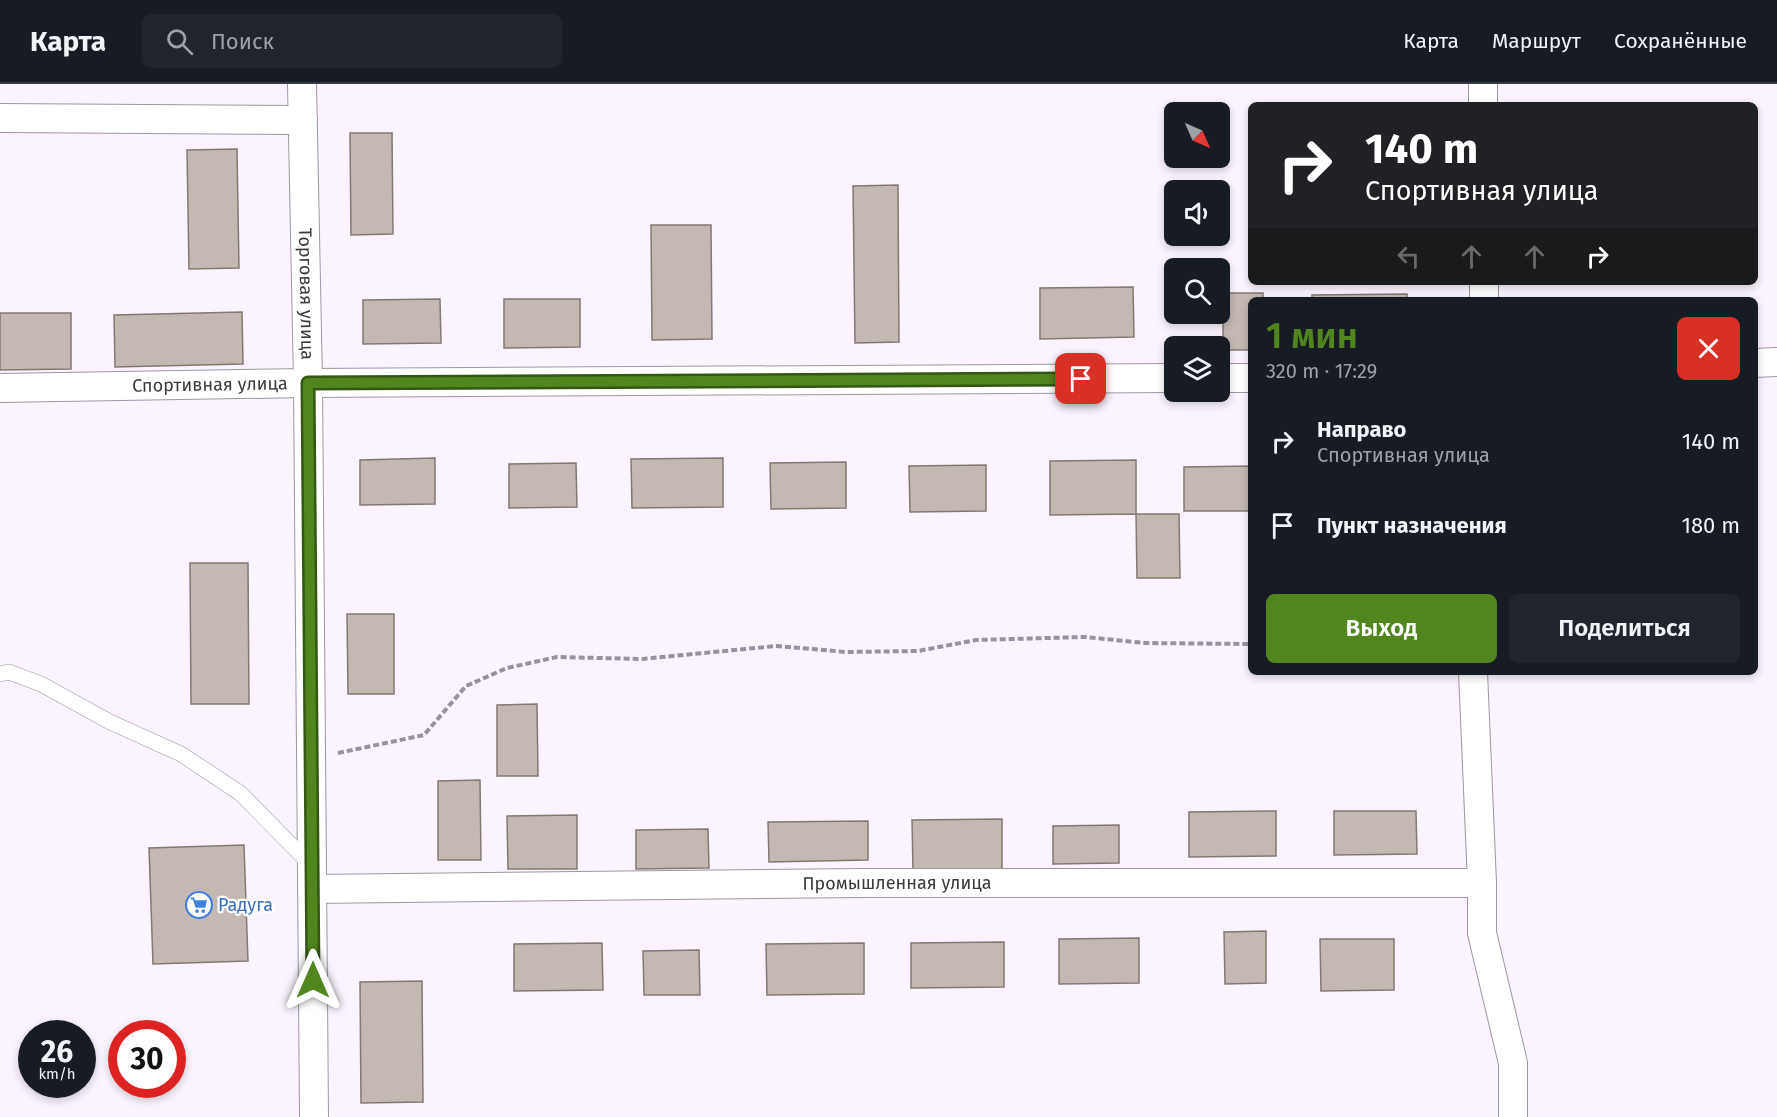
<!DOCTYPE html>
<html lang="ru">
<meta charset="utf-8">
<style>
:root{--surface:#171b24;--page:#20242c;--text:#f1f3f6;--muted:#9ea1a6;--line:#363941;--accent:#51861e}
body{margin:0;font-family:"Fira Sans",sans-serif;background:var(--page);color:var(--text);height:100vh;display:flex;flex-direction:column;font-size:22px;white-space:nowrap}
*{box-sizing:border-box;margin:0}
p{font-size:20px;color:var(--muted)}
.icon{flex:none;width:33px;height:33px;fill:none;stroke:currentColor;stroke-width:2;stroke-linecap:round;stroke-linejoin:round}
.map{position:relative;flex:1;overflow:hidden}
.sheet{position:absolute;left:1248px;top:213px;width:510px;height:378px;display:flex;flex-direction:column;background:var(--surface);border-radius:9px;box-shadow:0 3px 9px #0003}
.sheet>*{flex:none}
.banner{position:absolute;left:1248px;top:18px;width:510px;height:183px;border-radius:9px;box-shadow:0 3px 9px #0003;background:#202124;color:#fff;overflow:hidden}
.needle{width:39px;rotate:135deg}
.buttons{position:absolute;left:1164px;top:18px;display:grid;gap:12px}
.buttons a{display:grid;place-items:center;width:66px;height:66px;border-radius:9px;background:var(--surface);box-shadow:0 3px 9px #0003;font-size:30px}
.speed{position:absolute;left:18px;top:936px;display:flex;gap:12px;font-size:30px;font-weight:700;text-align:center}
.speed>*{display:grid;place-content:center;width:78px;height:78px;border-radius:50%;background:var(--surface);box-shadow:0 3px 9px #0003;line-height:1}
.speed small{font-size:15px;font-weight:400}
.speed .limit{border:9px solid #d22;background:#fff;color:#111}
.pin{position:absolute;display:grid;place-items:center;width:51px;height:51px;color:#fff;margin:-26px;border-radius:12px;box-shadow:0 3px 9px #0006}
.me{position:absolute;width:66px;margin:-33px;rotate:0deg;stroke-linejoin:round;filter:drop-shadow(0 0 4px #0008)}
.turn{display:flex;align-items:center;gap:21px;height:126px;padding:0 18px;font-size:27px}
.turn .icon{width:78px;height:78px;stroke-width:2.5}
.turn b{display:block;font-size:42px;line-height:51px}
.lanes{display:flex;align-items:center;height:57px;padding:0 18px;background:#0003;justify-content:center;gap:30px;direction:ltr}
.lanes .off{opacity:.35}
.round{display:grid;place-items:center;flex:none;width:63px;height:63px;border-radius:9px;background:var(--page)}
.overview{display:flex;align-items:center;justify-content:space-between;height:102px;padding:0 18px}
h1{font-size:36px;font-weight:600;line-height:45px;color:var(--accent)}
.button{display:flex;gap:12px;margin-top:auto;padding:12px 18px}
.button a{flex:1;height:69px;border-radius:9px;background:var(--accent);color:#fff;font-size:24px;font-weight:600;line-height:69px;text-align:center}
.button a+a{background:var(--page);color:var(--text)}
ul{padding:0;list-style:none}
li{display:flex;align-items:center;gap:18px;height:84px;padding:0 18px}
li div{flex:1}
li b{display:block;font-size:22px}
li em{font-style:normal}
header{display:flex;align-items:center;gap:36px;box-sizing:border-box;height:84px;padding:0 30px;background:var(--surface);border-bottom:2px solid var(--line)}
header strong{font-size:28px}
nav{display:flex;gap:33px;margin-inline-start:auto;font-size:21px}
.search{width:420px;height:54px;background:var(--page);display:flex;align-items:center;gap:15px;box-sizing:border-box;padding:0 21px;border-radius:9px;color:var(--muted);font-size:22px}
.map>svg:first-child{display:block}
</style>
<header>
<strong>Карта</strong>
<div class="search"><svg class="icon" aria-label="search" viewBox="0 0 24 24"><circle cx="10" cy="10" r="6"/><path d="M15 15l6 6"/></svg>Поиск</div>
<nav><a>Карта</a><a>Маршрут</a><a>Сохранённые</a></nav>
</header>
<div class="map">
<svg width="1777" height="1033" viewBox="0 0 1777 1033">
<rect width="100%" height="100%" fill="#fbf4fe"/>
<path fill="#c3b8b2" stroke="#827872" stroke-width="1.5" d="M 350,49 L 392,49 L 393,150 L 351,151 Z
M 237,65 L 239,184 L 189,185 L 187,66 Z
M 898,101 L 899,258 L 855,259 L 853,102 Z
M 651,141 L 711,141 L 712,255 L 652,256 Z
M 1133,203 L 1134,253 L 1040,255 L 1040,204 Z
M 1223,209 L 1263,209 L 1263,216 L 1251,216 L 1251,266 L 1223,266 Z
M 1407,210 L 1407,216 L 1312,216 L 1312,211 Z
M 440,215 L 441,259 L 363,260 L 363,216 Z
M 504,215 L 580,215 L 580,263 L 504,264 Z
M 242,228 L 243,280 L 115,283 L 114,231 Z
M 0,229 L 71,229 L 71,285 L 0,286 Z
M 435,374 L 435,420 L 360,421 L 360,376 Z
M 723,374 L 723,423 L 632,424 L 631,375 Z
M 1136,376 L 1136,430 L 1050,431 L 1050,377 Z
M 846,378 L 846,424 L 771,425 L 770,379 Z
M 576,379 L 577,423 L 509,424 L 509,380 Z
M 986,381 L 986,427 L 910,428 L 909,382 Z
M 1251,382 L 1251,427 L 1184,427 L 1184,383 Z
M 1136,430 L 1179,430 L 1180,494 L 1137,494 Z
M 190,479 L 248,479 L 249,620 L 191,620 Z
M 347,530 L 394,530 L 394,610 L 348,610 Z
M 537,620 L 538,692 L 497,692 L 497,621 Z
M 480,696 L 481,776 L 438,776 L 438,697 Z
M 1276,727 L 1276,772 L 1189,773 L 1189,728 Z
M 1334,727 L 1416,727 L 1417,770 L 1334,771 Z
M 577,731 L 577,785 L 508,785 L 507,732 Z
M 1002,735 L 1002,785 L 913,786 L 912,736 Z
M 868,737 L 868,776 L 769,778 L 768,738 Z
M 1119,741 L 1119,779 L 1053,780 L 1053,742 Z
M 708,745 L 709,784 L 636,785 L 636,746 Z
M 244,761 L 248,877 L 153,880 L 149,764 Z
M 1266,847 L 1266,899 L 1225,900 L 1224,848 Z
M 1139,854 L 1139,899 L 1059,900 L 1059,855 Z
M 1320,855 L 1394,855 L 1394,906 L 1321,907 Z
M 1004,858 L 1004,903 L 911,904 L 911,859 Z
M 602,859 L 603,906 L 514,907 L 514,860 Z
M 864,859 L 864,910 L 767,911 L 766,860 Z
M 699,866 L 700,911 L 644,911 L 643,867 Z
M 422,897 L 423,1018 L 361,1019 L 360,898 Z"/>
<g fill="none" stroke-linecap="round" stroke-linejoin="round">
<defs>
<path id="service" d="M 0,590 L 9,588 L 41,600 L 110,638 L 181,670 L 240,709 L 311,781"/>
<g id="minor">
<path id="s1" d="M 302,0 L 308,299 L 314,1033"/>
<path d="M 1483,0 L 1483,21"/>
<path d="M 0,34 L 303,36"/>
<path d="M 1484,198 L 1484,216"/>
<path d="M 1755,279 L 1777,278"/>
<path d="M 1220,294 L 1251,294"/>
<path id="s2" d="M 0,304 L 308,299 L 1174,294"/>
<path d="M 1473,588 L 1482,799 L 1482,849 L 1513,979 L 1513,1033"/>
<path id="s3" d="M 312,805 L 863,799 L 1482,799"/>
</g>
</defs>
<use href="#service" stroke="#9d97a0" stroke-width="16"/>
<use href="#minor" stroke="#9d97a0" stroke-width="30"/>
<path stroke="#979299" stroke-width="4" stroke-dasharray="6 3" stroke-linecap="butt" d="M 338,669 L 424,651 L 466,602 L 507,584 L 557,573 L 642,575 L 776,562 L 846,568 L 918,567 L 976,556 L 1085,553 L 1145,559 L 1251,560"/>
<use href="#service" stroke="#fff" stroke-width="15"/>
<use href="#minor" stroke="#fff" stroke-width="28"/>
</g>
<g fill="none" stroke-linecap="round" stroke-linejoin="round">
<defs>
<path id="route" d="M 313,896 L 308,299 L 1081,295"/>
</defs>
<use href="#route" stroke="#355714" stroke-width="15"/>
<use href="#route" stroke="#51861e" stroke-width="10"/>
</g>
<defs>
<symbol id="supermarket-ring" viewBox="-11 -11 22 22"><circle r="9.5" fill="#fff" stroke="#3f7fe0" stroke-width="1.5"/><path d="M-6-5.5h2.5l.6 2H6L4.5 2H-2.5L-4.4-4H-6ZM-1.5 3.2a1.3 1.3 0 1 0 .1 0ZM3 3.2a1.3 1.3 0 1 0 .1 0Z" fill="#3f7fe0"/></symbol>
</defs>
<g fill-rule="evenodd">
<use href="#supermarket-ring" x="184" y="806" width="30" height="30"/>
</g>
<g text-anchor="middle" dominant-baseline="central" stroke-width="4.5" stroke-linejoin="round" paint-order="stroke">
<g font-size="18" fill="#3b393d" stroke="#fff">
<text stroke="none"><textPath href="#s1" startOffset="210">Торговая улица</textPath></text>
<text stroke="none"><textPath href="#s2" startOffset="210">Спортивная улица</textPath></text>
<text stroke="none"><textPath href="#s3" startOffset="585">Промышленная улица</textPath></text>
</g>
<g font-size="18" fill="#366cbe" stroke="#fff" text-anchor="start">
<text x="218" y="821">Радуга</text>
</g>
</g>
</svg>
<div class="buttons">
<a><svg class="needle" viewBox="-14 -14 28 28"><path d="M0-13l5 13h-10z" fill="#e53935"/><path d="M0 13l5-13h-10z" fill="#9ea1a6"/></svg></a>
<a><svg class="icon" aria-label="sound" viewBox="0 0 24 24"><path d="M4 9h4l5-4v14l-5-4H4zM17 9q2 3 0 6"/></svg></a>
<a><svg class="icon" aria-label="search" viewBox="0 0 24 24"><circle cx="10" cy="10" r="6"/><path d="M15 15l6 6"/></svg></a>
<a><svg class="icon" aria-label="layers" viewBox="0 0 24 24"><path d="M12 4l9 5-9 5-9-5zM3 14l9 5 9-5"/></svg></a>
</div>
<div class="speed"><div>26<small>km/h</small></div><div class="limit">30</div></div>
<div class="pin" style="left:1081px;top:295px;background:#d93025"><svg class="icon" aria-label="arrive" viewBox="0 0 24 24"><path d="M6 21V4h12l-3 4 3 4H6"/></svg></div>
<svg class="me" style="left:313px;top:896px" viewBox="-20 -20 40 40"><path d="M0-17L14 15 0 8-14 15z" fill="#51861e" stroke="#fff" stroke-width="4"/></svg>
<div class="banner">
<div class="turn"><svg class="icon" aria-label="right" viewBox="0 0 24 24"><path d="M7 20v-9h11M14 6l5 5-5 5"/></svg><div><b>140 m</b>Спортивная улица</div></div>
<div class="lanes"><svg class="icon off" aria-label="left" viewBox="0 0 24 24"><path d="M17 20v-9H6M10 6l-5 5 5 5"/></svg><svg class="icon off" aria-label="ahead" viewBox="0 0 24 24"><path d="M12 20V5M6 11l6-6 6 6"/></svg><svg class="icon off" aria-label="ahead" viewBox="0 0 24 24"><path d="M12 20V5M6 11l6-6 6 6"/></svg><svg class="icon" aria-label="right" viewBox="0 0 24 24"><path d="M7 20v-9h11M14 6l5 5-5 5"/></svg></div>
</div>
<section class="sheet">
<div class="overview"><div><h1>1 мин</h1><p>320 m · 17:29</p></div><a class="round" style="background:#d93025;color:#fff"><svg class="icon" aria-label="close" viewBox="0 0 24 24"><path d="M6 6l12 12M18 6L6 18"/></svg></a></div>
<ul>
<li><svg class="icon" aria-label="right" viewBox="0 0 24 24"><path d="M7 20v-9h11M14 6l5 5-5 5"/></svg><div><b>Направо</b><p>Спортивная улица</p></div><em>140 m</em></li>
<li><svg class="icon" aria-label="arrive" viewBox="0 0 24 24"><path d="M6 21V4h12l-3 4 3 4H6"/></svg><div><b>Пункт назначения</b></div><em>180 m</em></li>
</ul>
<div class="button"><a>Выход</a><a>Поделиться</a></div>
</section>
</div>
